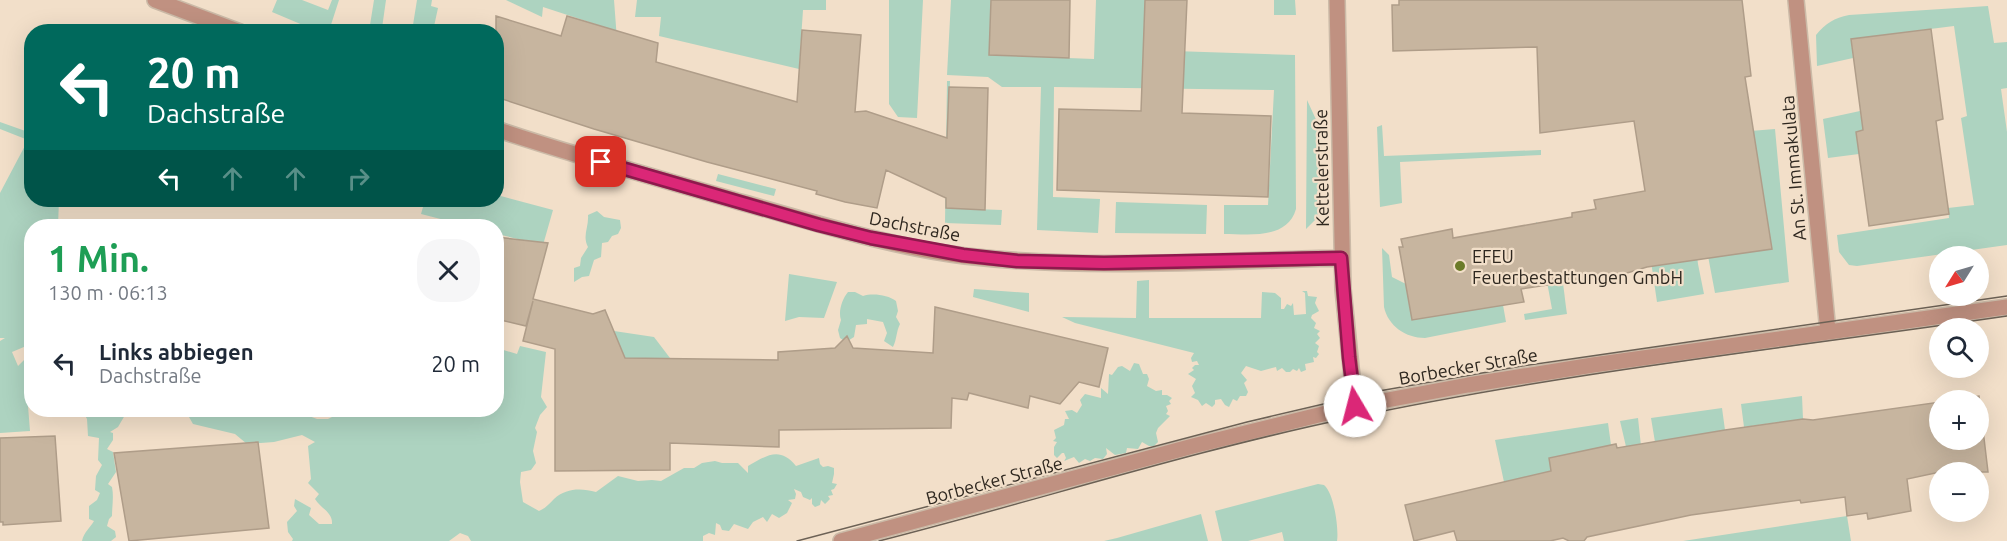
<!DOCTYPE html>
<html lang="de">
<meta charset="utf-8">
<style>
:root{--surface:#fff;--page:#f6f6f7;--text:#1f2937;--muted:#747a83}
body{margin:0;font-family:Ubuntu,sans-serif;background:var(--page);color:var(--text);height:100vh;display:flex;flex-direction:column;font-size:22px;white-space:nowrap}
*{box-sizing:border-box;margin:0}
p{font-size:20px;color:var(--muted)}
.icon{flex:none;width:33px;height:33px;fill:none;stroke:currentColor;stroke-width:2;stroke-linecap:round;stroke-linejoin:round}
.map{position:relative;flex:1;overflow:hidden}
.side{position:absolute;left:24px;top:219px;width:480px;height:198px;display:flex;flex-direction:column;background:var(--surface);border-radius:24px;box-shadow:0 6px 24px #0002}
.side>*{flex:none}
.banner{position:absolute;left:24px;top:24px;width:480px;height:183px;border-radius:24px;box-shadow:0 6px 24px #0002;background:#00695c;color:#fff;overflow:hidden}
.needle{width:39px;rotate:233deg}
.fabs{position:absolute;left:1929px;top:246px;display:grid;gap:12px}
.fabs a{display:grid;place-items:center;width:60px;height:60px;border-radius:50%;background:var(--surface);box-shadow:0 6px 24px #0002;font-size:30px}
.pin{position:absolute;display:grid;place-items:center;width:51px;height:51px;color:#fff;margin:-26px;border-radius:12px;box-shadow:0 3px 9px #0006}
.me{position:absolute;width:66px;margin:-33px;rotate:352deg;stroke-linejoin:round;filter:drop-shadow(0 0 4px #0008)}
.turn{display:flex;align-items:center;gap:21px;height:126px;padding:0 24px;font-size:27px}
.turn .icon{width:78px;height:78px;stroke-width:2.5}
.turn b{display:block;font-size:42px;line-height:51px}
.lanes{display:flex;align-items:center;height:57px;padding:0 24px;background:#0003;justify-content:center;gap:30px;direction:ltr}
.lanes .off{opacity:.35}
.round{display:grid;place-items:center;flex:none;width:63px;height:63px;border-radius:24px;background:var(--page)}
.summary{display:flex;align-items:center;justify-content:space-between;height:102px;padding:0 24px}
h1{font-size:36px;font-weight:600;line-height:45px;color:#1e9e55}
ul{padding:0;list-style:none}
li{display:flex;align-items:center;gap:18px;height:84px;padding:0 24px}
li div{flex:1}
li b{display:block;font-size:22px}
li em{font-style:normal}
.map>svg:first-child{display:block}
</style>
<div class="map">
<svg width="2007" height="541" viewBox="0 0 2007 541">
<rect width="100%" height="100%" fill="#f2dfc9"/>
<path fill="#add3c0" d="M 277,0 L 302,0 L 328,10 L 332,0 L 339,0 L 329,31 L 317,31 L 272,12 Z
M 374,0 L 386,0 L 382,28 L 370,25 Z
M 417,0 L 432,0 L 431,6 L 438,8 L 433,31 L 412,31 Z
M 506,0 L 614,0 L 618,53 L 589,44 L 595,24 L 543,7 L 542,17 Z
M 637,0 L 826,0 L 826,10 L 803,10 L 799,69 L 659,36 L 661,17 L 635,17 Z
M 889,0 L 923,0 L 917,118 L 898,117 L 889,104 Z
M 951,0 L 991,0 L 989,55 L 1094,59 L 1096,0 L 1145,0 L 1144,50 L 1295,55 L 1296,209 C 1287,240 1249,234 1224,234 L 1224,205 L 1268,205 L 1274,90 L 1054,87 L 1053,197 L 1100,199 L 1098,233 L 1037,230 L 1041,87 L 1002,87 L 988,77 L 947,75 Z
M 1274,0 L 1295,0 L 1296,15 L 1274,15 Z
M 1988,6 L 1994,43 L 2007,42 L 2007,88 L 2001,89 L 2007,132 L 2007,245 L 1857,266 L 1849,265 L 1839,252 L 1837,235 L 1949,218 L 1948,208 L 1974,205 L 1961,118 L 1967,116 L 1954,26 L 1851,39 L 1853,58 L 1817,66 L 1816,35 C 1826,23 1834,18 1849,15 Z
M 947,81 L 950,81 L 946,208 L 1002,210 L 1001,225 L 945,223 Z
M 1307,100 L 1319,126 L 1322,146 L 1320,208 L 1316,219 L 1306,229 Z
M 1860,111 L 1863,130 L 1856,132 L 1859,154 L 1828,158 L 1823,119 Z
M 0,122 L 31,133 L 32,200 L 59,200 L 58,226 L 32,226 L 31,344 L 12,352 L 18,366 L 31,353 L 31,405 L 28,406 L 30,431 L 0,433 L 0,341 L 5,338 L 0,338 L 0,193 L 28,140 L 0,129 Z
M 1382,125 L 1384,156 L 1541,150 L 1541,155 L 1400,162 L 1402,203 L 1380,207 L 1377,127 Z
M 1775,129 L 1789,282 L 1715,293 L 1708,256 L 1738,132 Z
M 718,174 L 776,189 L 774,196 L 716,181 Z
M 1688,184 L 1698,264 L 1704,294 L 1657,302 L 1643,207 Z
M 497,195 L 553,210 L 543,245 L 497,234 L 496,226 L 468,226 L 421,214 L 425,200 L 496,200 Z
M 1116,202 L 1207,205 L 1206,234 L 1115,233 Z
M 597,211 L 604,217 L 620,220 L 621,228 L 618,234 L 612,236 L 608,242 L 602,243 L 601,257 L 594,260 L 589,276 L 582,277 L 574,282 L 574,268 L 580,266 L 581,258 L 588,247 C 582,236 589,227 588,215 Z
M 1536,222 C 1561,233 1563,289 1567,314 L 1525,320 L 1524,314 L 1552,309 Z
M 1382,248 L 1389,255 L 1392,277 L 1406,284 L 1503,305 L 1506,322 L 1425,338 C 1406,338 1388,326 1384,307 Z
M 789,274 L 837,282 L 824,318 L 799,317 L 785,321 Z
M 1149,280 L 1149,318 L 1261,318 L 1262,292 L 1275,293 L 1281,298 L 1281,309 L 1284,309 L 1287,304 L 1291,306 L 1293,303 L 1294,315 L 1306,314 L 1305,293 L 1302,291 L 1307,291 L 1308,296 L 1317,297 L 1315,303 L 1319,311 L 1312,315 L 1311,318 L 1316,323 L 1314,328 L 1320,331 L 1317,334 L 1320,338 L 1315,343 L 1319,346 L 1317,352 L 1319,354 L 1316,358 L 1313,357 L 1314,362 L 1305,364 L 1306,370 L 1301,372 L 1299,368 L 1297,371 L 1293,369 L 1290,372 L 1286,372 L 1282,368 L 1277,371 L 1276,367 L 1261,371 L 1246,366 L 1241,373 L 1247,380 L 1244,383 L 1248,392 L 1246,396 L 1240,396 L 1237,401 L 1233,399 L 1229,407 L 1225,405 L 1221,399 L 1215,400 L 1215,404 L 1212,407 L 1206,403 L 1202,406 L 1198,400 L 1191,397 L 1195,393 L 1192,386 L 1196,379 L 1188,374 L 1194,370 L 1192,368 L 1195,365 L 1199,365 L 1197,361 L 1192,362 L 1191,358 L 1194,353 L 1075,323 L 1062,317 L 1136,318 L 1137,281 Z
M 974,289 L 1029,293 L 1029,312 L 973,297 Z
M 848,292 L 855,292 L 863,296 C 873,293 888,295 896,301 L 898,311 L 896,317 L 900,324 C 896,332 897,339 893,347 L 884,341 L 887,333 L 883,322 L 867,319 L 867,324 L 856,325 L 854,337 L 846,342 L 840,338 L 838,330 L 841,320 C 838,312 842,299 848,292 Z
M 614,331 L 654,337 L 670,358 L 670,380 L 586,341 Z
M 520,346 L 546,352 L 541,397 L 547,407 L 540,415 L 535,428 L 537,432 L 533,451 L 536,463 L 531,470 L 521,472 L 520,482 L 523,502 L 539,511 C 546,508 549,504 554,499 C 566,488 581,488 596,492 L 618,476 L 638,481 L 652,480 L 661,481 L 684,468 L 694,468 L 702,463 L 715,461 L 722,463 L 738,463 L 748,473 L 748,466 C 767,455 780,446 796,466 L 819,458 L 820,464 L 823,467 L 828,466 L 834,468 L 834,474 L 832,483 L 837,484 L 834,489 L 831,490 L 833,495 L 828,496 L 830,499 L 825,504 L 821,500 L 820,505 L 815,507 L 812,504 L 812,498 L 810,500 L 803,497 L 801,492 L 794,489 L 796,494 L 795,499 L 788,500 L 792,503 L 787,513 L 779,518 L 772,514 L 767,522 L 763,517 L 753,522 L 748,529 L 734,524 L 729,531 L 722,530 L 720,525 L 716,523 L 715,535 L 709,533 L 703,536 L 703,541 L 471,541 L 468,536 L 460,533 L 449,541 L 292,541 L 293,539 L 288,532 L 287,522 L 297,511 L 294,506 L 295,499 L 311,508 L 309,515 L 319,524 L 332,524 C 333,512 320,508 315,499 L 319,494 L 308,483 L 311,479 L 308,446 L 315,442 L 302,435 L 274,442 L 247,444 L 235,434 L 193,424 L 185,410 L 308,410 L 309,416 L 317,419 L 328,419 L 332,417 L 334,410 L 496,410 L 497,348 L 517,354 Z
M 1134,363 L 1139,364 L 1143,374 L 1147,374 L 1149,379 L 1147,386 L 1156,391 L 1162,390 L 1162,395 L 1167,395 L 1172,398 L 1169,401 L 1171,404 L 1166,406 L 1168,411 L 1166,414 L 1170,416 L 1158,428 L 1156,433 L 1158,442 L 1154,446 L 1149,446 L 1142,442 L 1138,449 L 1127,448 L 1126,453 L 1115,455 L 1106,448 L 1107,454 L 1103,459 L 1095,458 L 1090,461 L 1085,459 L 1079,463 L 1074,457 L 1064,461 L 1066,458 L 1064,453 L 1062,453 L 1057,458 L 1054,455 L 1054,447 L 1057,442 L 1053,441 L 1056,438 L 1054,430 L 1064,425 L 1065,419 L 1069,419 L 1065,411 L 1072,410 L 1077,413 L 1082,405 L 1080,400 L 1085,394 L 1101,398 L 1101,388 L 1108,394 L 1109,374 L 1112,375 L 1118,367 L 1122,366 L 1130,371 Z
M 1802,396 L 1803,419 L 1744,427 L 1741,404 Z
M 1722,408 L 1725,430 L 1655,442 L 1651,418 Z
M 82,410 L 128,410 L 118,427 L 110,432 L 113,433 L 113,440 L 107,449 L 113,452 L 116,472 L 108,484 L 112,487 C 114,497 112,506 112,516 L 109,519 L 107,526 L 115,531 L 116,537 L 111,541 L 82,541 C 84,532 90,528 94,521 L 89,519 L 89,506 L 97,500 L 100,493 L 95,490 L 96,476 L 102,465 L 98,460 L 99,438 L 88,436 L 87,419 Z
M 1638,418 L 1648,511 L 1631,468 L 1620,421 Z
M 1608,423 L 1611,445 L 1549,458 L 1551,471 L 1504,482 L 1495,440 Z
M 1318,484 L 1324,485 C 1334,493 1339,529 1337,541 L 1284,541 L 1282,532 L 1248,541 L 1222,541 L 1215,511 Z
M 1201,514 L 1208,541 L 1104,541 L 1117,538 Z
M 1847,516 L 1851,541 L 1683,541 Z"/>
<path fill="#c7b59f" stroke="#af9d89" stroke-width="1.5" d="M 991,0 L 1070,0 L 1069,58 L 989,55 Z
M 1145,0 L 1187,0 L 1182,113 L 1271,116 L 1268,197 L 1057,190 L 1059,109 L 1141,111 Z
M 1399,0 L 1742,0 L 1751,76 L 1745,77 L 1772,249 L 1647,267 L 1627,273 L 1521,289 L 1524,302 L 1412,320 L 1399,247 L 1403,247 L 1401,239 L 1452,229 L 1453,238 L 1572,217 L 1572,213 L 1596,209 L 1594,200 L 1645,191 L 1634,121 L 1540,133 L 1537,47 L 1393,51 L 1392,5 L 1399,5 Z
M 496,16 L 561,36 L 567,16 L 658,43 L 656,62 L 797,102 L 802,30 L 861,35 L 855,112 L 866,111 L 947,138 L 949,87 L 988,88 L 985,210 L 946,208 L 946,198 L 886,170 L 877,208 L 845,202 L 816,194 L 817,191 L 707,162 L 594,129 L 496,97 Z
M 1931,29 L 1943,119 L 1936,121 L 1949,214 L 1869,226 L 1856,132 L 1863,130 L 1851,39 Z
M 496,237 L 548,243 L 533,299 L 593,314 L 605,310 L 625,358 L 778,360 L 778,352 L 835,348 L 847,336 L 853,348 L 933,353 L 935,307 L 1108,348 L 1099,387 L 1079,382 L 1060,404 L 1030,396 L 1028,408 L 969,393 L 967,400 L 952,398 L 951,428 L 779,430 L 779,447 L 670,443 L 670,470 L 555,471 L 555,349 L 523,341 L 533,301 L 526,326 L 496,319 Z
M 1979,396 L 1988,472 L 1940,472 L 1907,479 L 1911,511 L 1868,519 L 1867,513 L 1847,516 L 1845,497 L 1801,503 L 1800,500 L 1691,515 L 1587,537 L 1584,541 L 1569,541 L 1563,538 L 1550,541 L 1457,541 L 1454,531 L 1414,541 L 1405,505 L 1551,471 L 1549,458 L 1616,444 L 1617,448 L 1725,430 L 1803,419 L 1813,420 L 1940,402 L 1940,440 L 1978,440 L 1978,400 L 1948,400 Z
M 55,436 L 61,521 L 3,525 L 3,522 L 0,522 L 0,438 Z
M 258,442 L 269,528 L 129,541 L 114,453 Z"/>
<g fill="none" stroke-linecap="round" stroke-linejoin="round">
<defs>
<path id="minor" d="M 155,0 L 240,32
M 1337,0 L 1343,289 L 1355,406
M 1796,0 L 1828,332
M 496,129 C 578,157 662,179 744,203 C 817,223 890,247 965,256 C 1089,270 1217,261 1341,258
M 841,541 L 1193,446 L 1355,406 L 1468,385 L 1593,365 L 2007,307"/>
</defs>
<use href="#minor" stroke="#cbbaa7" stroke-width="18"/>
<use href="#minor" stroke="#c09181" stroke-width="15"/>
<path stroke="#6c6155" stroke-width="1.5" d="M 797,541 L 1247,422 L 1379,391 L 1522,366 L 2007,296
M 879,541 C 1036,501 1191,451 1349,418 C 1566,372 1788,348 2007,316"/>
</g>
<g fill="none" stroke-linecap="round" stroke-linejoin="round">
<defs>
<path id="route" d="M 601,162 L 819,225 L 871,238 L 963,255 L 1017,261 L 1104,263 L 1341,258 L 1349,357 L 1355,406"/>
</defs>
<use href="#route" stroke="#8e194d" stroke-width="15"/>
<use href="#route" stroke="#db2777" stroke-width="10"/>
</g>
<circle fill="#6b7b29" stroke="#f2dfc9" stroke-width="2" cx="1460" cy="266" r="6"/>
<g text-anchor="middle" dominant-baseline="central" stroke-width="4.5" stroke-linejoin="round" paint-order="stroke">
<g font-size="18" fill="#2e271f" stroke="#f2dfc9">
<text transform="translate(1321 168) rotate(-91)">Kettelerstraße</text>
<text transform="translate(1793 168) rotate(-95)">An St. Immakulata</text>
<text transform="translate(915 226) rotate(11)">Dachstraße</text>
<text transform="translate(1468 366) rotate(-10)">Borbecker Straße</text>
<text transform="translate(994 480) rotate(-15)">Borbecker Straße</text>
</g>
<g font-size="18" fill="#2e271f" stroke="#f2dfc9" text-anchor="start">
<text x="1472" y="256">EFEU<tspan x="1472" dy="21">Feuerbestattungen GmbH</tspan></text>
</g>
</g>
</svg>
<div class="fabs">
<a><svg class="needle" viewBox="-14 -14 28 28"><path d="M0-13l5 13h-10z" fill="#e53935"/><path d="M0 13l5-13h-10z" fill="#747a83"/></svg></a>
<a><svg class="icon" aria-label="search" viewBox="0 0 24 24"><circle cx="10" cy="10" r="6"/><path d="M15 15l6 6"/></svg></a>
<a>+</a>
<a>−</a>
</div>
<div class="pin" style="left:601px;top:162px;background:#d93025"><svg class="icon" aria-label="arrive" viewBox="0 0 24 24"><path d="M6 21V4h12l-3 4 3 4H6"/></svg></div>
<svg class="me" style="left:1355px;top:406px" viewBox="-20 -20 40 40"><circle r="19" fill="#fff"/><path d="M0-13L10 11 0 6-10 11z" fill="#db2777"/></svg>
<div class="banner">
<div class="turn"><svg class="icon" aria-label="left" viewBox="0 0 24 24"><path d="M17 20v-9H6M10 6l-5 5 5 5"/></svg><div><b>20 m</b>Dachstraße</div></div>
<div class="lanes"><svg class="icon" aria-label="left" viewBox="0 0 24 24"><path d="M17 20v-9H6M10 6l-5 5 5 5"/></svg><svg class="icon off" aria-label="ahead" viewBox="0 0 24 24"><path d="M12 20V5M6 11l6-6 6 6"/></svg><svg class="icon off" aria-label="ahead" viewBox="0 0 24 24"><path d="M12 20V5M6 11l6-6 6 6"/></svg><svg class="icon off" aria-label="right" viewBox="0 0 24 24"><path d="M7 20v-9h11M14 6l5 5-5 5"/></svg></div>
</div>
<section class="side">
<div class="summary"><div><h1>1 Min.</h1><p>130 m · 06:13</p></div><a class="round"><svg class="icon" aria-label="close" viewBox="0 0 24 24"><path d="M6 6l12 12M18 6L6 18"/></svg></a></div>
<ul>
<li><svg class="icon" aria-label="left" viewBox="0 0 24 24"><path d="M17 20v-9H6M10 6l-5 5 5 5"/></svg><div><b>Links abbiegen</b><p>Dachstraße</p></div><em>20 m</em></li>
</ul>
</section>
</div>
